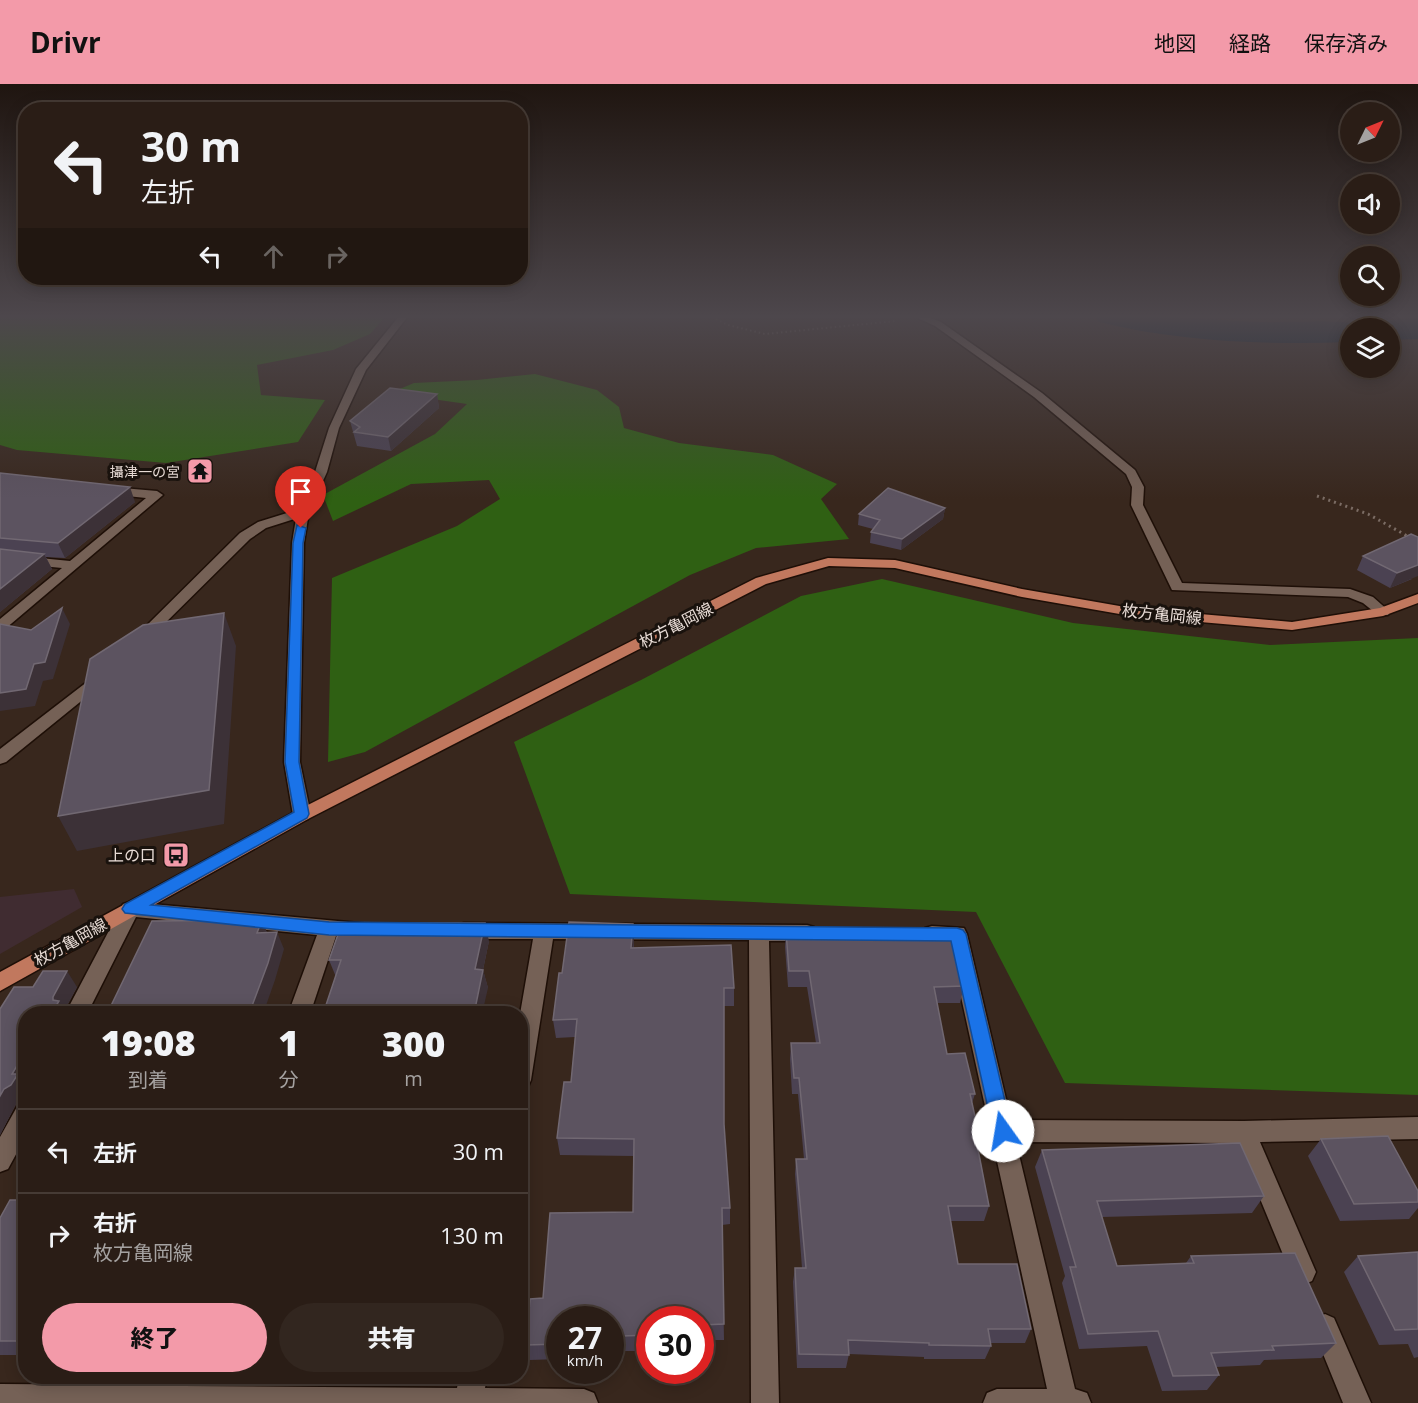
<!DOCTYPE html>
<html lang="ja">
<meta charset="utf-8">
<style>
:root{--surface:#2a1d16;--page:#32261f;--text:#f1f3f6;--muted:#a5a2a1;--line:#463b35;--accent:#f39aa9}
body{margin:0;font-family:"Open Sans","Noto Sans JP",sans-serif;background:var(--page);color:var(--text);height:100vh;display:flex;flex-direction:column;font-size:22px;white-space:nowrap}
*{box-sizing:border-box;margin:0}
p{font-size:20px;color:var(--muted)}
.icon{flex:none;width:33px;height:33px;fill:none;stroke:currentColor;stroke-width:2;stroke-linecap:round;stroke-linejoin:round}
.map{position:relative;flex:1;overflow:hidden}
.details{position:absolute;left:18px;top:922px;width:510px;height:378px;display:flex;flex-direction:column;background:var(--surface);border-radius:24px;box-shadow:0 3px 15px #0003,0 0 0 2px var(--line)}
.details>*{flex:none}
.hud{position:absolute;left:18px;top:18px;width:510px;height:183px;border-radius:24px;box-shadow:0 3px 15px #0003,0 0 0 2px var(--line);background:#2a1d16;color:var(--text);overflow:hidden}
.needle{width:39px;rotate:47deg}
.buttons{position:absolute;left:1340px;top:18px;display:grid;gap:12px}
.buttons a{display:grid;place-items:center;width:60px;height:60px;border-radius:50%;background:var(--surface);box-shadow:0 3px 15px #0003,0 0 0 2px var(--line);font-size:30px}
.speed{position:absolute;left:546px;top:1222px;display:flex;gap:12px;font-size:30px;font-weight:700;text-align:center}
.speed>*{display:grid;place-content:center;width:78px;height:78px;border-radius:50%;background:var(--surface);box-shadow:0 3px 15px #0003,0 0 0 2px var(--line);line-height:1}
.speed small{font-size:15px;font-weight:400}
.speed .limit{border:9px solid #d22;background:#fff;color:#111}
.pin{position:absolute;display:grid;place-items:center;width:51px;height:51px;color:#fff;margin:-62px -26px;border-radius:50% 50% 50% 0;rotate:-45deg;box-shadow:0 0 6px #0007}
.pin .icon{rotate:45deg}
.me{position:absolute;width:66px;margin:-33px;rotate:347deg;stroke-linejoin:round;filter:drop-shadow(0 0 4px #0008)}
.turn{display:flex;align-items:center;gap:21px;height:126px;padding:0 24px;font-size:27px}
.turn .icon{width:78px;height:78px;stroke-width:2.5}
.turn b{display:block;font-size:42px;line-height:51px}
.lanes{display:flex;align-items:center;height:57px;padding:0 24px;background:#0003;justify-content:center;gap:30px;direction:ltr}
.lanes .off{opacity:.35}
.eta{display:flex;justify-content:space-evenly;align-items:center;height:102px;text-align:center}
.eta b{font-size:36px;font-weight:800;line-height:42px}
.cta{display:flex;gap:12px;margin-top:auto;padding:12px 24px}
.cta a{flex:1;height:69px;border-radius:36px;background:var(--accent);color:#111;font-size:24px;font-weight:800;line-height:69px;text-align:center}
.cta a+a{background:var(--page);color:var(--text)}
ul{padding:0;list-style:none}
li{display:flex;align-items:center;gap:18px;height:84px;padding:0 24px;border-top:2px solid var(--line)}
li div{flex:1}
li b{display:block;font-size:22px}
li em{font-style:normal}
header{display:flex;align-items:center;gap:36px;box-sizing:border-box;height:84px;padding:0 30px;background:var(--accent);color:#111}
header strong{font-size:28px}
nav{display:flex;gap:33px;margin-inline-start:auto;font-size:21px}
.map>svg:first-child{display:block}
</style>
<header>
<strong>Drivr</strong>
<nav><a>地図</a><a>経路</a><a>保存済み</a></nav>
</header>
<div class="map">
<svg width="1418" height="1319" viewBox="0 0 1418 1319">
<rect width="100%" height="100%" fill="#38271d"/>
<path fill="#402c31" d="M 74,805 L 82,823 L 0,870 L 0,813 Z"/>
<path fill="#2f6013" d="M 0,231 L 387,231 L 370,250 L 333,266 L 257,281 L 261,311 L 325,316 L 298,358 L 166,379 L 17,366 L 0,361 Z
M 535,290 L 597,306 L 619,323 L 624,344 L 679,359 L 773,371 L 837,400 L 821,415 L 849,455 L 756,464 L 690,491 L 365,668 L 328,678 L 332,494 L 457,442 L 500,415 L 489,396 L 411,400 L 333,437 L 323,411 L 435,350 L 467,320 L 390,309 L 414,299 L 477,296 Z
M 882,495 L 1073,539 L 1270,561 L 1418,554 L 1418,1011 L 1065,999 L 976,828 L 570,810 L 514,658 L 641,596 L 801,512 Z"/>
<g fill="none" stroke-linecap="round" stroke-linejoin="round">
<path fill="#031c2f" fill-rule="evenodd" d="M 1094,231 C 1150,229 1205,236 1261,238 C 1292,239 1333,234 1362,241 L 1365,244 L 1350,244 L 1350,258 C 1267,261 1180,258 1099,238 Z
M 1418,235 L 1418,255 L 1389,256 L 1389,244 L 1373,244 L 1377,239 L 1389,236 Z"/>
<defs>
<path id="service" d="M 303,424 L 309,428 L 307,431 L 266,444 L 250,455 L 148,556 L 138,556 L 136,553 L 138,550 L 240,449 L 258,438 Z
M 101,589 L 109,594 L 106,597 L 6,678 L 0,680 L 0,665 L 96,591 Z"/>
<path id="minor" d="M 400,231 L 409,231 L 366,286 L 339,344 L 327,388 L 309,428 L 304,459 L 300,678 L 311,731 L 308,735 L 302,737 L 296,735 L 293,731 L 284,678 L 292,459 L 297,428 L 315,388 L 329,344 L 356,285 Z
M 911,231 L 923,231 L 941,238 L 1042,309 L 1135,386 L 1144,403 L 1143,421 L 1182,499 L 1350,505 L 1373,513 L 1390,528 L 1388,531 L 1378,531 L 1363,519 L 1348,513 L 1172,506 L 1131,421 L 1132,403 L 1126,390 L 1034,313 L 935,242 Z
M 111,403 L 157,407 L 163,411 L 5,545 L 0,546 L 0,535 L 62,484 L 0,478 L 0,470 L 70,477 L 146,414 L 107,410 L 105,407 Z
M 130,818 L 370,840 L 373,845 L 370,850 L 363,853 L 336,852 L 310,930 L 288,930 L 317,851 L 136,833 L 87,930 L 65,930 L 123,820 Z
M 464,839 L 807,841 L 814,843 L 817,849 L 814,855 L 807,857 L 769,857 L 779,1319 L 751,1319 L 749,856 L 553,855 L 531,996 L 528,1003 L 520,1006 L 520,930 L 533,855 L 464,855 L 457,853 L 454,847 L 457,841 Z
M 932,842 L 964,844 L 967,850 L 1011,1036 L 1244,1037 L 1418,1033 L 1418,1055 L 1260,1058 L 1316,1188 L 1312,1197 L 1303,1201 L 1294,1197 L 1237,1059 L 1016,1058 L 1075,1305 L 1087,1309 L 1091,1319 L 983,1319 L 987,1309 L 997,1305 L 1047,1305 L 949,858 L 925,856 L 922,850 L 925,844 Z
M 26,1018 L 26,1052 L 8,1085 L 0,1088 L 0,1053 L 18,1021 Z
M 1325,1230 L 1334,1234 L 1371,1319 L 1343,1319 L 1312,1243 L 1316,1234 Z
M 158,1293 L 186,1293 L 183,1302 L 457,1304 L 459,1293 L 487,1293 L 485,1304 L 584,1305 L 594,1309 L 598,1319 L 0,1319 L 0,1300 L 155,1301 Z"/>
<path id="primary" d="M 828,474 L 895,476 L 1022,505 L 1131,524 L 1292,538 L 1380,524 L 1418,510 L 1418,519 L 1383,532 L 1292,546 L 1131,532 L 1022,513 L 895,484 L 829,482 L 766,500 L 308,735 L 0,907 L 0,888 L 296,727 L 756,494 Z"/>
</defs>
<use href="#service" stroke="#1e0f07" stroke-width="3"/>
<use href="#minor" stroke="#1e0f07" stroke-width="3"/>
<use href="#primary" stroke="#1e0f07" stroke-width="3"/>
<path stroke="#7b6c64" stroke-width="2" stroke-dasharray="1.5 3" stroke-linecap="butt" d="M 708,231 L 728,241 L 765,250 L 895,237"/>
<path stroke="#7b6c64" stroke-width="3" stroke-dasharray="2 4" stroke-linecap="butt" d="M 1317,412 L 1368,430 L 1418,458"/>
<use href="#service" fill="#756156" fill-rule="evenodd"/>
<use href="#minor" fill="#756156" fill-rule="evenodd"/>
<use href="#primary" fill="#c1785e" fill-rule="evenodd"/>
</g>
<path fill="#4b4252" d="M 437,310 L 439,324 L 391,367 L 357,362 L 350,337 Z
M 0,389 L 135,418 L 65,474 L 46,473 L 52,485 L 0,528 Z
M 945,424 L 943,435 L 901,466 L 870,459 L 871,448 L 873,445 L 858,441 L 859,430 Z
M 1363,472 L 1412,495 L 1390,504 L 1357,486 Z
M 633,840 L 634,864 L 734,904 L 734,922 L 724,922 L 724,1040 L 730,1124 L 730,1140 L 722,1141 L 724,1256 L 702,1256 L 702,1265 L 700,1265 L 700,1236 L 650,1236 L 650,1267 L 624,1267 L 624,1273 L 610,1274 L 610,1236 L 560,1236 L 560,1275 L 530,1276 L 526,1261 L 543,1214 L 633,1128 L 633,1072 L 560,1071 L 557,1054 L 571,998 L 575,953 L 556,954 L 553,936 L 562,889 Z
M 786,847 L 964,902 L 960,919 L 937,919 L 947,970 L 975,1010 L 972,1019 L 980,1055 L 978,1063 L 989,1122 L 984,1137 L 951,1137 L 958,1180 L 1031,1245 L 1025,1259 L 990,1259 L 991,1262 L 985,1275 L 924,1275 L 924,1273 L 849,1270 L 846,1284 L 797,1284 L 793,1198 L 795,1184 L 802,1184 L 795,1090 L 796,1075 L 804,1075 L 798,1010 L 792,1010 L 790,975 L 791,959 L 816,959 L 807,903 L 788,903 L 785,863 Z
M 489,857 L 483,886 L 488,904 L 336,893 L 329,876 Z
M 77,903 L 65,925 L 68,930 L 26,930 L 23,1017 L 16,1020 L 0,1051 L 0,925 Z
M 1321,1055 L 1418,1107 L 1418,1124 L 1409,1135 L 1340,1137 L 1308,1072 Z
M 1042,1066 L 1264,1112 L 1252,1129 L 1102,1133 L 1117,1182 L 1186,1179 L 1191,1172 L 1336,1259 L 1321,1274 L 1264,1276 L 1260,1281 L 1216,1283 L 1219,1291 L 1207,1306 L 1162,1307 L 1147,1262 L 1079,1265 L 1062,1199 L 1065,1192 L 1035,1083 Z
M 26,1107 L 26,1271 L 0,1271 L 0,1134 L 21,1116 Z
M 1418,1168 L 1418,1273 L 1414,1274 L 1408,1260 L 1379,1261 L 1344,1188 L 1358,1172 Z"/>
<path fill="#3c3137" d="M 437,310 L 439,324 L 391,367 L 388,353 Z
M 130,403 L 135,418 L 65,474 L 58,459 Z
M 945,424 L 943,435 L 901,466 L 902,455 Z
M 44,470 L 52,485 L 0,528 L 0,505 Z
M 1418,481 L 1418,492 L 1390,504 L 1397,489 Z
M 62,524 L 70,540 L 53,595 L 43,597 L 35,622 L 0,627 L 0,609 L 34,580 Z
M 224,529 L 236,562 L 224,740 L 77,767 L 58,732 Z
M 262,836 L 269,853 L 257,849 Z
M 485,839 L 489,857 L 479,904 L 475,885 Z
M 633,840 L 634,858 L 632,882 L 631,864 Z
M 277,848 L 284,865 L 275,896 L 263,930 L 249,930 Z
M 483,886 L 488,904 L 482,930 L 474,930 Z
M 67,887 L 77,903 L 65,925 L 68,930 L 62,930 L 56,922 L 53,913 Z
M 52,922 L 58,930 L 47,930 Z
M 26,967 L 26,1012 L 23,1017 L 16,1020 L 0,1051 L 0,1012 Z
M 622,1252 L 624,1267 L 624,1273 L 622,1258 Z"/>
<path fill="#5c5360" stroke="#716872" stroke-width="1.5" d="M 390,304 L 437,310 L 388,353 L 354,348 L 360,343 L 350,337 Z
M 0,389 L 130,403 L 58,459 L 0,454 Z
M 888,404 L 945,424 L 902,455 L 871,448 L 880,436 L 859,430 Z
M 1411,450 L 1418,453 L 1418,481 L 1397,489 L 1363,472 Z
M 0,465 L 44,470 L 0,505 Z
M 62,524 L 45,578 L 34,580 L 26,605 L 0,609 L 0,540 L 31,546 Z
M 224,529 L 209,706 L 58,732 L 90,575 L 143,541 Z
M 262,836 L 257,849 L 277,848 L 268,879 L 249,930 L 107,930 L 152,837 Z
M 569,838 L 633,840 L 631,864 L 731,861 L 734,904 L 724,904 L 724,1040 L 730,1124 L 722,1124 L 724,1240 L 702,1241 L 702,1250 L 700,1250 L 700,1236 L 650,1236 L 650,1251 L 622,1252 L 622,1258 L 610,1259 L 610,1236 L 560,1236 L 560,1260 L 526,1261 L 530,1215 L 543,1214 L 550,1129 L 633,1128 L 634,1055 L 557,1054 L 564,998 L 571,998 L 577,935 L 553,936 L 559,889 L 562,889 Z
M 342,839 L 485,839 L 475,885 L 483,886 L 474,930 L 323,930 L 341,876 L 329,876 Z
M 786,847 L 952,848 L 964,902 L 934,903 L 947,970 L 965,969 L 975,1010 L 970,1010 L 980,1055 L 976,1055 L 989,1122 L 948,1122 L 958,1180 L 1017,1180 L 1031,1245 L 988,1245 L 991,1262 L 929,1261 L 929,1259 L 848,1256 L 849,1271 L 799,1270 L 795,1184 L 806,1184 L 796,1075 L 807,1075 L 799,994 L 794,994 L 791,959 L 820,959 L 809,887 L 789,887 Z
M 43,887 L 67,887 L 53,913 L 53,916 L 59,917 L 56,922 L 52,922 L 47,930 L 26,930 L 26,967 L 12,990 L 18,990 L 11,1001 L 4,1005 L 0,1012 L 0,925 L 14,903 L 33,903 Z
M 1388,1052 L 1418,1107 L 1418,1118 L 1354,1120 L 1321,1055 Z
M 1240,1059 L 1264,1112 L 1097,1117 L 1117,1182 L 1194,1179 L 1191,1172 L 1295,1169 L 1336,1259 L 1272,1262 L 1274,1266 L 1211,1269 L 1219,1291 L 1173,1292 L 1158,1247 L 1088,1250 L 1070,1183 L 1076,1183 L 1042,1066 Z
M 26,1107 L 26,1257 L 0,1257 L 0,1134 L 10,1116 L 21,1116 Z
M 1418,1168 L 1418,1245 L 1395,1246 L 1358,1172 Z"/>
<linearGradient id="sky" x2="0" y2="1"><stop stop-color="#1f1510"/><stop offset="0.56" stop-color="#4d474c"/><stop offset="1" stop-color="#4d474c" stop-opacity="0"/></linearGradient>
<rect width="1418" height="415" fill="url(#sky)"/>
<path fill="#1a73e8" stroke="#114b97" stroke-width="1.5" d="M 297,441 L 306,444 L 303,459 L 299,678 L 309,730 L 307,734 L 151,821 L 329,838 L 957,844 L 963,846 L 966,850 L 1012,1047 L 1010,1054 L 1003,1056 L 996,1054 L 993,1047 L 951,857 L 329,851 L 125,829 L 122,825 L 125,820 L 294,728 L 285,678 L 293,459 Z"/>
<defs>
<symbol id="temple-square" viewBox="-11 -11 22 22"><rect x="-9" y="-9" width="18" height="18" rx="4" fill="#f39aa9" stroke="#19120d"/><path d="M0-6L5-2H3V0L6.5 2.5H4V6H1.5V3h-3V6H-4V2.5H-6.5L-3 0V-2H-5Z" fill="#111"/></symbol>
<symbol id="bus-square" viewBox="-11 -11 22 22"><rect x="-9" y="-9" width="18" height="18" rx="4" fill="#f39aa9" stroke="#19120d"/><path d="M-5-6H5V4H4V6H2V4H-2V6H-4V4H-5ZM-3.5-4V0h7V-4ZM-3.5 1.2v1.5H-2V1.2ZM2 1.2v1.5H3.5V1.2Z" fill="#111"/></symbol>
</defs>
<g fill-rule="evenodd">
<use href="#temple-square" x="185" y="372" width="30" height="30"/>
<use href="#bus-square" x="161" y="756" width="30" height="30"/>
</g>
<g text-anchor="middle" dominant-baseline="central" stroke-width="6" stroke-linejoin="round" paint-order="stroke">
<g font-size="14" fill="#e7dbd5" stroke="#19120d" text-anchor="end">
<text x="180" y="387">攝津一の宮</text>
</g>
<g font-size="16" fill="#e7dbd5" stroke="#19120d">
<text transform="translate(1162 530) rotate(6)">枚方亀岡線</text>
<text transform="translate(676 541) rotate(-27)">枚方亀岡線</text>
<text transform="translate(70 858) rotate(-29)">枚方亀岡線</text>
</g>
<g font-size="16" fill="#e7dbd5" stroke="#19120d" text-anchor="end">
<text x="156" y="771">上の口</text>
</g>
</g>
</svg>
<div class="buttons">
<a><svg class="needle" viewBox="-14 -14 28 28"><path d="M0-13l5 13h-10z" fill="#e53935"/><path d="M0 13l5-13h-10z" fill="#a5a2a1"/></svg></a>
<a><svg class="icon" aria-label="sound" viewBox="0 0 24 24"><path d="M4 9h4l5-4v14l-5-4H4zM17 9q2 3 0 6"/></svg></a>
<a><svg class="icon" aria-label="search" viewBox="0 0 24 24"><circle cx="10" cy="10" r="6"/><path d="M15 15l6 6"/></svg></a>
<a><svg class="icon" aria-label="layers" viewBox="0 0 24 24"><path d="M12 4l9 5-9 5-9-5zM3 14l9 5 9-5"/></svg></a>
</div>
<div class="speed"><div>27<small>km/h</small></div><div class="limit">30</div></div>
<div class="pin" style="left:301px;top:444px;background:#d93025"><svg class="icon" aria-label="arrive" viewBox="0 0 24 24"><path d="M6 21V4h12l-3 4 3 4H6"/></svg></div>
<svg class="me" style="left:1003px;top:1047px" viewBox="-20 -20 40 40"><circle r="19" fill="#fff"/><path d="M0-13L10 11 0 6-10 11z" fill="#1a73e8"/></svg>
<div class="hud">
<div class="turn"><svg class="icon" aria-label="left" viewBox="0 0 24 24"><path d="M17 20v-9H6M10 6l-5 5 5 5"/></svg><div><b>30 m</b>左折</div></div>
<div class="lanes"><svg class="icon" aria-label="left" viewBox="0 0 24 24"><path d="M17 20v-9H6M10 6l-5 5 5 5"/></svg><svg class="icon off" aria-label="ahead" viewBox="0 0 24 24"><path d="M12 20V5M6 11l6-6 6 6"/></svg><svg class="icon off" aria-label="right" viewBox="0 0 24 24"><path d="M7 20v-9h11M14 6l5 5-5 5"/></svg></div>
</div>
<section class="details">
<div class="eta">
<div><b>19:08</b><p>到着</p></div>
<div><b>1</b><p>分</p></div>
<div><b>300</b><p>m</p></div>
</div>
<ul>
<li><svg class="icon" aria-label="left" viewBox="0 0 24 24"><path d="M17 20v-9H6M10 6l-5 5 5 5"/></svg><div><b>左折</b></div><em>30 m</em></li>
<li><svg class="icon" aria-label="right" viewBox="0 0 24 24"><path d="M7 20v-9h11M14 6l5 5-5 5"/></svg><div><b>右折</b><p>枚方亀岡線</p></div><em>130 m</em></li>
</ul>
<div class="cta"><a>終了</a><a>共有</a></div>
</section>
</div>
